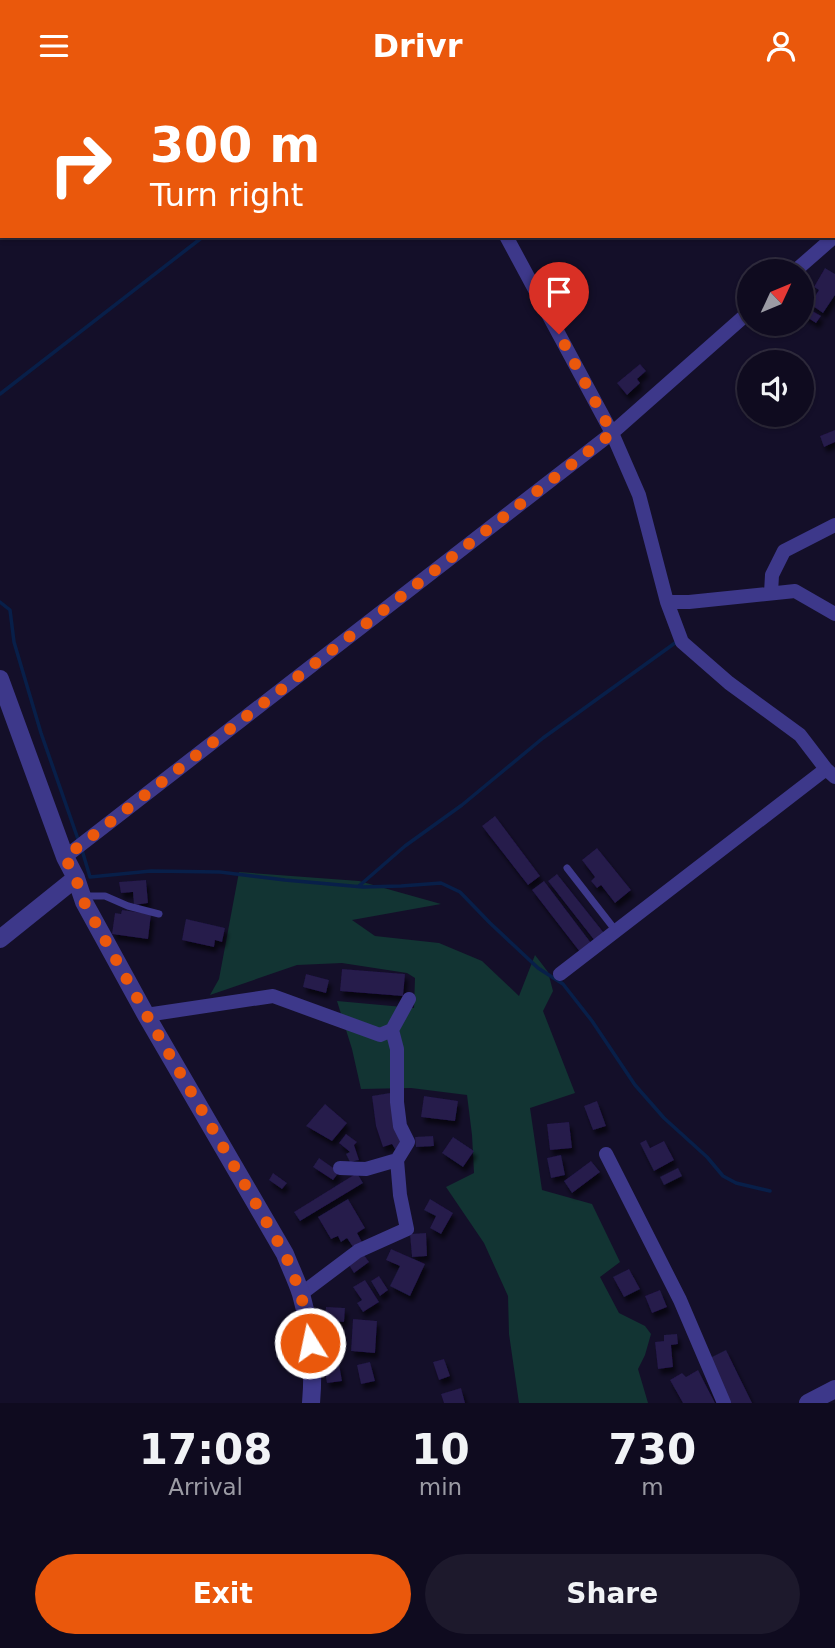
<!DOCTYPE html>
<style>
:root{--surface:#0f0b1f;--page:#1d192c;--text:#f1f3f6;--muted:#9b9ba4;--line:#2f2b3d;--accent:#ea580c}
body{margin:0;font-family:"DejaVu Sans",sans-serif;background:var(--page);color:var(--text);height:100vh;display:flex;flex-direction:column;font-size:26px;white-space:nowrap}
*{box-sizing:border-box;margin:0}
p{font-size:23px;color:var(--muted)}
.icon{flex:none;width:38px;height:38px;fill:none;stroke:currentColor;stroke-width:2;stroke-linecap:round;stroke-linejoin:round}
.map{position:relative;height:1312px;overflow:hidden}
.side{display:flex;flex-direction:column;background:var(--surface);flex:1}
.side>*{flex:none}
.hud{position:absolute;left:0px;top:0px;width:836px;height:147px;box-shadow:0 2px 5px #0004,0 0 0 2px var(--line);background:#ea580c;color:#fff;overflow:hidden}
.needle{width:46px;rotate:46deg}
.tools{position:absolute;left:737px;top:168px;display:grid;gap:14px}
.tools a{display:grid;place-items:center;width:77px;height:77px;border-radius:50%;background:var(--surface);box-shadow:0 2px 5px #0004,0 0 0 2px var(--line);font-size:35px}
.pin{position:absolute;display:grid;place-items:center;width:60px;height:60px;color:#fff;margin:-72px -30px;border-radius:50% 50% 50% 0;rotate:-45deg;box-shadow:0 0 7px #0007}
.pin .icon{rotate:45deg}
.me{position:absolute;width:77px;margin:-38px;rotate:350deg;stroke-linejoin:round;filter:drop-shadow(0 0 5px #0008)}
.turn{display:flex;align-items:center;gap:24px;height:147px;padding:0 35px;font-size:32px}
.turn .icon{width:91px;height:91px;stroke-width:2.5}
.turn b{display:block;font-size:49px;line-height:60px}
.eta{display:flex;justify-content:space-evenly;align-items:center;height:119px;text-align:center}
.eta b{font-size:42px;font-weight:600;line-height:49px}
.action{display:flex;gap:14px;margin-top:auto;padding:14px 35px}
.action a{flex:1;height:80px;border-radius:42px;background:var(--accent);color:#fff;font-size:28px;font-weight:600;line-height:80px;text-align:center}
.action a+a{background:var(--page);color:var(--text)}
header{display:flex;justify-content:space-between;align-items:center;height:91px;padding:0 35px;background:var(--accent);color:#fff;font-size:32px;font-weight:600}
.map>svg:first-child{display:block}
</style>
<header><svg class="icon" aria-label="menu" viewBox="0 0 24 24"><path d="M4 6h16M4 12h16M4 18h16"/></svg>Drivr<svg class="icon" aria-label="person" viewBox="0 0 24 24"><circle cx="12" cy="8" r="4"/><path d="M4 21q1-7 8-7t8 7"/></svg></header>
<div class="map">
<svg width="835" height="1312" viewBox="0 0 835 1312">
<defs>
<filter id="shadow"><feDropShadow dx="3" dy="5.5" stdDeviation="2" flood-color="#0009"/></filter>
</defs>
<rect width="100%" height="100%" fill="#140f29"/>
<path fill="#123433" d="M 239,781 L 359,790 L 441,813 L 352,829 L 375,845 L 439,852 L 482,870 L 519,905 L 535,864 L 548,881 L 553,900 L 543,920 L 575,1002 L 530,1017 L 542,1099 L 592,1113 L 620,1171 L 600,1186 L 619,1222 L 645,1235 L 651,1243 L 645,1264 L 638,1278 L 648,1312 L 519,1312 L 509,1243 L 508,1205 L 484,1152 L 446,1096 L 474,1082 L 472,1044 L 467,1004 L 411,997 L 361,998 L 352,958 L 337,910 L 414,917 L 415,887 L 407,882 L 342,872 L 297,874 L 210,904 L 219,888 Z"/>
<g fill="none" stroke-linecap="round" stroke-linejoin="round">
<path stroke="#081f49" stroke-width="3.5" d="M 388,2 L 390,0
M 0,303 L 204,145
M 0,511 L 10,519 L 14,551 L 41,642 L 79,751
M 82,759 L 90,786 L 151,780 L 220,781 L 285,789 L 363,796 L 401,795 L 441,792 L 460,801 L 490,832 L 538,877 L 563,893 L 592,930 L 635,994 L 664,1027 L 707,1066 L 723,1085 L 736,1092 L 770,1100
M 359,795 L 405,755 L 462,714 L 543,647 L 675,552"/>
</g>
<path fill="#251a4b" filter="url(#shadow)" d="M 825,177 L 835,183 L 835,204 L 823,222 L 810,213 L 819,199 L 814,196 Z
M 807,217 L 821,225 L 816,232 L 802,223 Z
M 640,273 L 646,280 L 637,288 L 640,292 L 627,304 L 617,292 Z
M 835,339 L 835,351 L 824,356 L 820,345 Z
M 495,725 L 540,785 L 528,794 L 482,735 Z
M 597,757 L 631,799 L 615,812 L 601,794 L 597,797 L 591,790 L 595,786 L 582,769 Z
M 557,783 L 604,842 L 595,850 L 548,790 Z
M 146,789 L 148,812 L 134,814 L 133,801 L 121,802 L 119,791 Z
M 544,790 L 591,852 L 580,861 L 532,799 Z
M 122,819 L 151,823 L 148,848 L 112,843 L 115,822 L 121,823 Z
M 186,828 L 225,837 L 222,851 L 215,849 L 214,856 L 182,849 Z
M 342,878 L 405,883 L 403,905 L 340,900 Z
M 306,883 L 329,889 L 326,902 L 303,896 Z
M 390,1002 L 395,1030 L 403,1053 L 395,1058 L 392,1053 L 383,1056 L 376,1035 L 372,1005 Z
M 424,1005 L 458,1010 L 455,1030 L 421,1026 Z
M 597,1010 L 606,1035 L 593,1039 L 584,1015 Z
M 325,1013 L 347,1032 L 332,1050 L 306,1035 Z
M 569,1031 L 572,1057 L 550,1059 L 547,1033 Z
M 346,1043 L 357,1051 L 354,1054 L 359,1069 L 350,1071 L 346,1063 L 350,1061 L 339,1052 Z
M 433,1045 L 434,1055 L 416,1056 L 415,1046 Z
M 453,1046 L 474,1060 L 463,1076 L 442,1062 Z
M 646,1049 L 650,1057 L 664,1050 L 674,1069 L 654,1080 L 640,1052 Z
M 561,1064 L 565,1084 L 551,1087 L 547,1067 Z
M 319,1067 L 339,1081 L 333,1089 L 313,1076 Z
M 591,1070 L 600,1081 L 572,1102 L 564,1090 Z
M 678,1077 L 682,1085 L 664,1094 L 660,1086 Z
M 273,1082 L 287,1092 L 282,1098 L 269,1089 Z
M 357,1082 L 363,1092 L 300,1130 L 294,1121 Z
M 348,1108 L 365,1137 L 357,1142 L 362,1151 L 353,1156 L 347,1147 L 341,1151 L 338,1145 L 331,1148 L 318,1126 Z
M 430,1108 L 453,1122 L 441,1143 L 430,1137 L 436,1125 L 424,1119 Z
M 426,1142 L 427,1165 L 412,1166 L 410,1143 Z
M 391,1158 L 425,1173 L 410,1205 L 390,1195 L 400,1175 L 386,1169 Z
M 364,1164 L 369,1171 L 354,1182 L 349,1174 Z
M 629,1178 L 640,1198 L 624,1206 L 613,1186 Z
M 379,1185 L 388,1199 L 380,1205 L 371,1190 Z
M 365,1189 L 379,1211 L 363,1221 L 357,1212 L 362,1209 L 353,1196 Z
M 660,1199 L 667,1216 L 652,1222 L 645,1205 Z
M 326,1216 L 345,1217 L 344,1231 L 325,1229 Z
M 353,1228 L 377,1230 L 375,1262 L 351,1260 Z
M 677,1243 L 678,1253 L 671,1254 L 673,1276 L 658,1278 L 655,1251 L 664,1250 L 664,1244 Z
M 726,1259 L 752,1312 L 730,1312 L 708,1268 Z
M 444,1268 L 450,1285 L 439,1289 L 433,1271 Z
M 370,1271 L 375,1290 L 361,1293 L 357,1274 Z
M 339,1273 L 342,1290 L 327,1292 L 324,1275 Z
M 698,1279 L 715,1312 L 683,1312 L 670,1289 L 682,1282 L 686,1286 Z
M 461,1297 L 465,1312 L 444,1312 L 441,1303 Z"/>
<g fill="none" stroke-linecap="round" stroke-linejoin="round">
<path stroke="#3d388a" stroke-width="7" d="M 567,777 L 616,840
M 83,805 L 105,805 L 128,815 L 159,823"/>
<path stroke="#3d388a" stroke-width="14" d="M 666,2 L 675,0
M 506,145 L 612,342 L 639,404 L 667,511 L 689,511 L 795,500 L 835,523
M 795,180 L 835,145
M 771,502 L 772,484 L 784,460 L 835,434
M 667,511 L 682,551 L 729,592 L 800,644 L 826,678 L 835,686
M 65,766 L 612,342 L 749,221
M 560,883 L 826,678
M 146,924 L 273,905 L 380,944 L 392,939
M 606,1063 L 680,1209 L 724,1312
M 397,1069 L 408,1051 L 400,1035 L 397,1011 L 397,958 L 392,939 L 409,908
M 301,1203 L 358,1160 L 407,1138 L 400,1104 L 397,1069 L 366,1078 L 340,1077"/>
<path stroke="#3d388a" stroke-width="18" d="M 50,2 L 52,0
M 0,41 L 2,39
M 0,588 L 65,766 L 76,787 L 84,811 L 146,924 L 285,1163 C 290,1176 297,1190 301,1203 C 311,1237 314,1277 311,1312
M 0,848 L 76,787
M 808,1312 L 835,1298"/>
</g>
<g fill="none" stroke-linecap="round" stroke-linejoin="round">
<path stroke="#ea580c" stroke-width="12" stroke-dasharray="0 21.6" d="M 310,1252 L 301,1203 L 285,1163 L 146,923 L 84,811 L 76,788 L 65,766 L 612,342 L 559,243"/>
</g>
</svg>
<div class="tools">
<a><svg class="needle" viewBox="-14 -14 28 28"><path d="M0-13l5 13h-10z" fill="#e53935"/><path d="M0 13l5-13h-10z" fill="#9b9ba4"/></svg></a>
<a><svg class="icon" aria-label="sound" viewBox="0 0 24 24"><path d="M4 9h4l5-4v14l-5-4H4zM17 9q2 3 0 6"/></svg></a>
</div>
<div class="pin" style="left:559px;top:243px;background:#d93025"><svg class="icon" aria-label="arrive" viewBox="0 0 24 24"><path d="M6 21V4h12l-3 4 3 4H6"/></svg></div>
<svg class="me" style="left:310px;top:1252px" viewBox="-20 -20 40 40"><circle r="17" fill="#ea580c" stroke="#fff" stroke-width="3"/><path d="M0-11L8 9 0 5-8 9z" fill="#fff"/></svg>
<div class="hud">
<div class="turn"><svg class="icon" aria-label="right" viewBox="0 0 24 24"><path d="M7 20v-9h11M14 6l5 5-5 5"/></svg><div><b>300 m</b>Turn right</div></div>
</div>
</div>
<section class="side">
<div class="eta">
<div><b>17:08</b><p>Arrival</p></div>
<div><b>10</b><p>min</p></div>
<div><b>730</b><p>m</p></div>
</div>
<div class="action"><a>Exit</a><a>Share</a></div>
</section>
